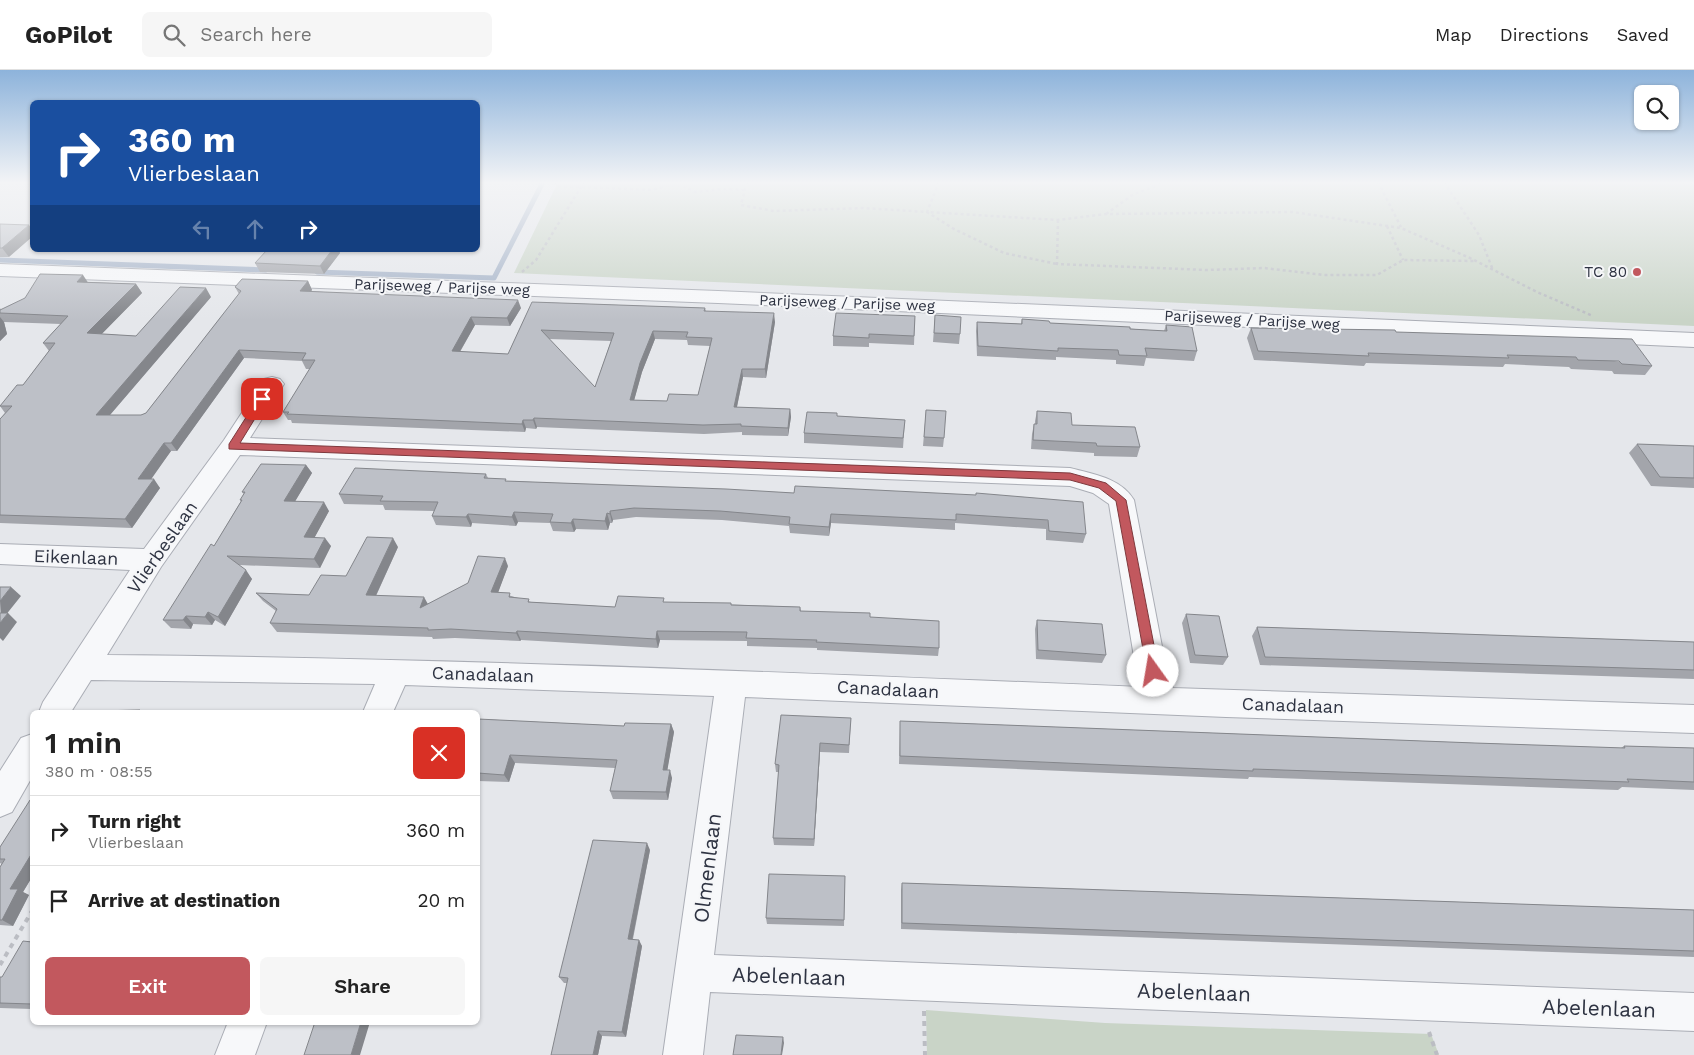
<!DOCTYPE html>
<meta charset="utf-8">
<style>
:root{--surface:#fff;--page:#f6f6f6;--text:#222;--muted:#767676;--line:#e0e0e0;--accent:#c2585e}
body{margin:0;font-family:"Work Sans",sans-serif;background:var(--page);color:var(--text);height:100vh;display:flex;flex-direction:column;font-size:19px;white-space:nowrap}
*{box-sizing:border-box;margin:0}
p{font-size:16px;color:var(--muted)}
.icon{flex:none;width:28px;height:28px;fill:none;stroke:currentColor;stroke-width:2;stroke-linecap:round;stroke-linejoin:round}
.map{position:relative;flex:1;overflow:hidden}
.sheet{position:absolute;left:30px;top:640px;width:450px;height:315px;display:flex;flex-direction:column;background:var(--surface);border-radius:8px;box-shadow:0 1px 4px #0004}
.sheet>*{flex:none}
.top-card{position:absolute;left:30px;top:30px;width:450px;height:152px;border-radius:8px;box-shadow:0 1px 4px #0004;background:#1a4fa0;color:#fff;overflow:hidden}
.tools{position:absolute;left:1634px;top:15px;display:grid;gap:10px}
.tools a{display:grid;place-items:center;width:45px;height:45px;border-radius:8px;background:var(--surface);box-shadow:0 1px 4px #0004;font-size:25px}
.pin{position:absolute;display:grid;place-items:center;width:42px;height:42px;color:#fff;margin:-21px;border-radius:10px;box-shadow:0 2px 8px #0006}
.me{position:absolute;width:55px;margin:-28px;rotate:347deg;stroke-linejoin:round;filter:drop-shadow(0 0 4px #0008)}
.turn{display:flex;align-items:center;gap:18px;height:105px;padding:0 15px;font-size:22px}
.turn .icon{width:65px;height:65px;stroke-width:2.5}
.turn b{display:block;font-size:35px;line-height:42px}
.lanes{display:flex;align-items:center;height:48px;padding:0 15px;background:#0003;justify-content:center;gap:25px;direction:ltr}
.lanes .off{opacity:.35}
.round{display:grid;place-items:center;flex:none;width:52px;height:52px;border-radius:8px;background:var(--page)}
.overview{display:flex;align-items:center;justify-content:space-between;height:85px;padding:0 15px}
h1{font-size:30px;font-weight:600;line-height:38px}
.button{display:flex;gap:10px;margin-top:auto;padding:10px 15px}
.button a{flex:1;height:58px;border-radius:8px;background:var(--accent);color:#fff;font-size:20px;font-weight:600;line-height:58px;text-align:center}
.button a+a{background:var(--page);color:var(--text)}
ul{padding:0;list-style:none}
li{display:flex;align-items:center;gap:15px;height:70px;padding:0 15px;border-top:1px solid var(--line)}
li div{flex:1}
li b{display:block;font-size:19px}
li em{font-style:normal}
header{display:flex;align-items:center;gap:30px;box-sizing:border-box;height:70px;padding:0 25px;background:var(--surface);border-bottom:1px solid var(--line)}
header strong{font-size:24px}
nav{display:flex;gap:28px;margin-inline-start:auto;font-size:18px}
.search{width:350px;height:45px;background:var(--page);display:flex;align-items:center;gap:12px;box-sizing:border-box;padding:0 18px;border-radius:8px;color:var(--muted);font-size:19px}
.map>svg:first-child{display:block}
</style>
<header>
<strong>GoPilot</strong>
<div class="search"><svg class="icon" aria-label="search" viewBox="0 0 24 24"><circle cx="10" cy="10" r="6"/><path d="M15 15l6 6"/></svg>Search here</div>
<nav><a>Map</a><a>Directions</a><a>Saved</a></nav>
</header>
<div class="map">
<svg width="1694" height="985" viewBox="0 0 1694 985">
<rect width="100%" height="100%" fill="#e5e7eb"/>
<path fill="#c9d4c7" d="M 558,112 L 1691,112 L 1694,115 L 1694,256 L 514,203 Z
M 926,940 L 1105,953 L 1431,964 L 1439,985 L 927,985 Z"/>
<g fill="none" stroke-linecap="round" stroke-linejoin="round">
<path stroke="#a4b2c7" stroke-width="5" d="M 0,190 L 266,200
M 317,202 L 494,208 L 543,112"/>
<defs>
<path id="minor" d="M 0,194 L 718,221 L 1694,263 L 1694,277 L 718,233 L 0,206 Z
M 272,307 L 280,309 L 284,314 L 250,368 L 1070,398 C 1093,404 1121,408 1134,430 L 1164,587 L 1173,618 L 1694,635 L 1694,663 L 1226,647 L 745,627 L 714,885 L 1694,923 L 1694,961 L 710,922 L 703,985 L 663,985 L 714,626 L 405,615 L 393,642 L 363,642 L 375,614 L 91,610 L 71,642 L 39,642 L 43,632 L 130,500 L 0,494 L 0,474 L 144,479 L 224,370 L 264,309 ZM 240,385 L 1070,416 L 1093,423 L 1109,434 L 1134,587 L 1142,617 C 797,603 452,588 107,585 L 161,497 Z
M 32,664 L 32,707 L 12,742 L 0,747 L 0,701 L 21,668 Z
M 228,952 L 267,952 L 255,985 L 215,985 Z"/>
</defs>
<use href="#minor" stroke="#aaadb5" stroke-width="2"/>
<path stroke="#bbbdc3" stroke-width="2.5" stroke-dasharray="3 3" stroke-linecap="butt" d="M 556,112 L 556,116 L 652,120 L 669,115 L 684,116 L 695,122 L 722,119 L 747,120
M 747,112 L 741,135 L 774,141 L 863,138 L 927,142 L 954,159 L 1004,183 L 1057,194
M 939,112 L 927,142 L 1058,150 L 1106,144 L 1293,142 L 1401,158 L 1470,188 L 1537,222 L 1593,246
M 1378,112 L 1401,157
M 1444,112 L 1479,165 L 1493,200
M 1683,112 L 1694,113
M 1106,144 L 1134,124 L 1166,112
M 1058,150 L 1057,194 L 1207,200 L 1264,198 L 1324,205 L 1377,205 L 1403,190 L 1475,191
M 1387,156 L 1403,190
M 522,202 L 536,190 L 584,112"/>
<path stroke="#bbbdc3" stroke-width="4" stroke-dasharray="5 5" stroke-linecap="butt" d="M 0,895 L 32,841
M 924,941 L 925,985
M 1429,962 L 1437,985"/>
<use href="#minor" fill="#f7f8fa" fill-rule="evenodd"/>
</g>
<path fill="#a3a5ab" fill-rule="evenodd" d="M 0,154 L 9,187 L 0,187 Z
M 267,180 L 339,180 L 340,183 L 324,204 L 260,202 L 255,193 Z
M 308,211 L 312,220 L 311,221 L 521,238 L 510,256 L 475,255 L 460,282 L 508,284 L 532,232 L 705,238 L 706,241 L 775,252 L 766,308 L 743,307 L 737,337 L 790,339 L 791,347 L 788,366 L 742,365 L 742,362 L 704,364 L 537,357 L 536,359 L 526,358 L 525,362 L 292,353 L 291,350 L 288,350 L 283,342 L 310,299 L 306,299 L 302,291 L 244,288 L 177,381 L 171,381 L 150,409 L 160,418 L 132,458 L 0,453 L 0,349 L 5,343 L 0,336 L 23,315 L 49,281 L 43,273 L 61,254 L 4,252 L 7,264 L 0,271 L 0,238 L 1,240 L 88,212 L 136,214 L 142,223 L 101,264 L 136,266 L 211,227 L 110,345 L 141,345 L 146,343 L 239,224 L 235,217 ZM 549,269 L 611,271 L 595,317 ZM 655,269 L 687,270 L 688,275 L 710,276 L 698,325 L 667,331 L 634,330 L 642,302 Z
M 935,245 L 960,264 L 959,274 L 933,272 Z
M 915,246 L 914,275 L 869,273 L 869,277 L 833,276 L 833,266 Z
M 1022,249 L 1050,253 L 1164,261 L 1166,255 L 1197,281 L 1194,291 L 1146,288 L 1144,296 L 1116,294 L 1116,290 L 1056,287 L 1056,290 L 977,286 L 976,261 L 977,252 L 1021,254 Z
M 1251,258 L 1396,262 L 1652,296 L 1645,305 L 1614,304 L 1612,301 L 1571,299 L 1569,297 L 1505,294 L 1503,297 L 1366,293 L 1364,296 L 1254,290 L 1247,268 Z
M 926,340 L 944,368 L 943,377 L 923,376 Z
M 1037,341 L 1072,355 L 1140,377 L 1137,387 L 1094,386 L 1094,383 L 1031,379 L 1032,364 L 1034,354 L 1035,354 L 1035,351 Z
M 837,346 L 905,350 L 903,378 L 804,373 L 804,363 Z
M 1637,374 L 1694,376 L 1694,418 L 1651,416 L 1629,383 Z
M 306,395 L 312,403 L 295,431 L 329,441 L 314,468 L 331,476 L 320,498 L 239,495 L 252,509 L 225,556 L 215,550 L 212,555 L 193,554 L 191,559 L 171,558 L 163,550 L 214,476 L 241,431 L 240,430 L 244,424 L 242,422 Z
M 486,404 L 488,408 L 506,411 L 794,423 L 976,425 L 1086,464 L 1083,473 L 1046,470 L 1046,459 L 955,453 L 955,460 L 831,453 L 829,466 L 790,463 L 789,456 L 722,450 L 636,447 L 613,450 L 612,453 L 610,453 L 608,460 L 576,459 L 574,462 L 553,461 L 550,453 L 518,452 L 516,456 L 472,453 L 471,457 L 436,455 L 432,446 L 434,441 L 385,440 L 383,435 L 344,434 L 339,424 Z
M 398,477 L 376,526 L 428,534 L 508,496 L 498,522 L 531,532 L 615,537 L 665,532 L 800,537 L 801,541 L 870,547 L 939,578 L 938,586 L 817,580 L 817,578 L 747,576 L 747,571 L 660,570 L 658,578 L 521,570 L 520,571 L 455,568 L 433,569 L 432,567 L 277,562 L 270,553 L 276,541 L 263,531 L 256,523 L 309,525 L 346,506 Z
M 1186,544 L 1228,587 L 1223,595 L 1190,593 L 1182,553 Z
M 1037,550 L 1106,585 L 1102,593 L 1036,589 L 1035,559 Z
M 1257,557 L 1694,572 L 1694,609 L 1260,595 L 1252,566 Z
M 851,648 L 849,683 L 820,682 L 814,776 L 774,775 L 773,768 L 779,702 L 776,702 L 775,694 Z
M 478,649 L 624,656 L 671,654 L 674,662 L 667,700 L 672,708 L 668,730 L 613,729 L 610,721 L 615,698 L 515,693 L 509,712 L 478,711 Z
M 900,651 L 1475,673 L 1621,678 L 1624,676 L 1694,678 L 1694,720 L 1622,717 L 1618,720 L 1249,707 L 1248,709 L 899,694 Z
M 32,730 L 32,807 L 23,822 L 29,825 L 13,856 L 0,855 L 0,797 L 2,794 L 0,793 L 0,777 Z
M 650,780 L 633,869 L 642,876 L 626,967 L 602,966 L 598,985 L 567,913 L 564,913 L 559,907 Z
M 845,806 L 844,856 L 767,854 L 766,848 Z
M 902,813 L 1694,840 L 1694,887 L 901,859 L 901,820 Z
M 32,872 L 32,939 L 0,938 L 0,907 L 2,907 Z"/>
<path fill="#84868b" d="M 29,155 L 32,159 L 32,167 L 9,187 L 2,178 Z
M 332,180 L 339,180 L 340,183 L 324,204 L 320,196 Z
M 83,205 L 89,214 L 77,212 Z
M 308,211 L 312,220 L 305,229 L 300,221 Z
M 136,214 L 142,223 L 94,272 L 87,263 Z
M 206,218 L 211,227 L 103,353 L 96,345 Z
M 518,230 L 521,238 L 510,256 L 507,248 Z
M 774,243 L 775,252 L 766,308 L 765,299 Z
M 0,247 L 4,252 L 7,264 L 0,271 Z
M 471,247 L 475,255 L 455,290 L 452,281 Z
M 653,261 L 655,269 L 642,302 L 632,338 L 630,330 L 640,293 Z
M 239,280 L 244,288 L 177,381 L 171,373 Z
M 742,299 L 743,307 L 735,346 L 734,337 Z
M 790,339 L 791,347 L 788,366 L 788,358 Z
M 534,348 L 537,357 L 536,359 L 533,350 Z
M 523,350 L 526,358 L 525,362 L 522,354 Z
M 164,373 L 171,381 L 145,418 L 138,409 Z
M 306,395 L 312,403 L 290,440 L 284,431 Z
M 154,409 L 160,418 L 132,458 L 125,449 Z
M 324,432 L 329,441 L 310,476 L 304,467 Z
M 610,441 L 613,450 L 612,453 L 610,444 Z
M 514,442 L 518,452 L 516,456 L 512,447 Z
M 607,443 L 610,453 L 608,460 L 605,451 Z
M 468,444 L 472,453 L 471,457 L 466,447 Z
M 831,444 L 831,453 L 829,466 L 829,457 Z
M 573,449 L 576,459 L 574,462 L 571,453 Z
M 325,468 L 331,476 L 320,498 L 314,489 Z
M 393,468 L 398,477 L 372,534 L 366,525 Z
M 505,488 L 508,496 L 495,531 L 491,522 Z
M 246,500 L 252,509 L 225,556 L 218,547 Z
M 11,517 L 21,526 L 1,551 L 0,531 Z
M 424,527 L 429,536 L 420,538 Z
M 208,542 L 215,550 L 212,555 L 205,547 Z
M 8,543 L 17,552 L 3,571 L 0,568 L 0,553 Z
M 186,546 L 193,554 L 191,559 L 183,550 Z
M 517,561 L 521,570 L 520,571 L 516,563 Z
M 657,561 L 660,570 L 658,578 L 656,569 Z
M 671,654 L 674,662 L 666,708 L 663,700 Z
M 820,673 L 820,682 L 814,776 L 814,769 Z
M 510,685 L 515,693 L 509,712 L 504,705 Z
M 670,700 L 672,708 L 668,730 L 666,722 Z
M 647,773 L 650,780 L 631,876 L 628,869 Z
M 32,783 L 32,807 L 23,822 L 29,825 L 13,856 L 2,850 L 10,819 Z
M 639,870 L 642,876 L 626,967 L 622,962 Z
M 361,952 L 370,952 L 360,985 L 351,985 Z
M 598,961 L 602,966 L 598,985 L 593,985 Z
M 783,967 L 784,973 L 782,985 L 781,985 Z"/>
<path fill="#bdc0c7" stroke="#84868b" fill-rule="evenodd" d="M 0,154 L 29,155 L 2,178 L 0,178 Z
M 267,180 L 332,180 L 320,196 L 255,193 Z
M 40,204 L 83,205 L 77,212 L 136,214 L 87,263 L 136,266 L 180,217 L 206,218 L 96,345 L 141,345 L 146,343 L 241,221 L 235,217 L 242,209 L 308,211 L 300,221 L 518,230 L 507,248 L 471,247 L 452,281 L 508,284 L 532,232 L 705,238 L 704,241 L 774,243 L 765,299 L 742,299 L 734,337 L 790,339 L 788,358 L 741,356 L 741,354 L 703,355 L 534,348 L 533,350 L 523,350 L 522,354 L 287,344 L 289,342 L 283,342 L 315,290 L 302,290 L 306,283 L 239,280 L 171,373 L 164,373 L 138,409 L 154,409 L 125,449 L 0,445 L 0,349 L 12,336 L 0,336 L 17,315 L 23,315 L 55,273 L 43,273 L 68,246 L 0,243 L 0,240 L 25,228 ZM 541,260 L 614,263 L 595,317 ZM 653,261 L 688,262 L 686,267 L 712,268 L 698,325 L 669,324 L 667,331 L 630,330 L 640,293 Z
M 836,243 L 915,246 L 914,266 L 869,264 L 869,268 L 833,266 Z
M 935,245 L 961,247 L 960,264 L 934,263 Z
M 1022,249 L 1049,251 L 1050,253 L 1130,257 L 1130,259 L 1167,261 L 1166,255 L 1192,257 L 1197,281 L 1145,278 L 1147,286 L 1119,285 L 1118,280 L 1058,278 L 1058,281 L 978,276 L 977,252 L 1022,254 Z
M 1251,258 L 1395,260 L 1396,262 L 1632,269 L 1652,296 L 1622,294 L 1619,291 L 1578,290 L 1576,287 L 1507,285 L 1509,288 L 1368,283 L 1369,286 L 1258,281 Z
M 926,340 L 946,341 L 944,368 L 924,367 Z
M 1037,341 L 1071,343 L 1072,355 L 1135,357 L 1140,377 L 1097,376 L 1096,373 L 1033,370 L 1034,354 L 1037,354 Z
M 807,342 L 837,343 L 837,346 L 905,350 L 903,368 L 804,363 Z
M 1637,374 L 1694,376 L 1694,408 L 1660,407 Z
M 261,394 L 306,395 L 284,431 L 324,432 L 304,467 L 325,468 L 314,489 L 227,486 L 246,500 L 218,547 L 208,542 L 205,547 L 186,546 L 183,550 L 163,550 L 211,474 L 214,476 L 242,430 L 240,430 L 245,422 L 242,422 Z
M 355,398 L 486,404 L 484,408 L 506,409 L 505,411 L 726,419 L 794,423 L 795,416 L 976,425 L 976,423 L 1083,432 L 1086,464 L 1049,461 L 1048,450 L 956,444 L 956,450 L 831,444 L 829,457 L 789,454 L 790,447 L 720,441 L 634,438 L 610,441 L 610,444 L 607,443 L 605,451 L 573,449 L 571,453 L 550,452 L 553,444 L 514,442 L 512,447 L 468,444 L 466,447 L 432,446 L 438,432 L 380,431 L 383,426 L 339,424 Z
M 367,467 L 393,468 L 366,525 L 424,527 L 420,538 L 468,513 L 478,486 L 505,488 L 491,522 L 510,523 L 509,527 L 529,529 L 528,532 L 615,537 L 618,526 L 664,528 L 663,532 L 731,533 L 731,535 L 800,537 L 800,541 L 870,543 L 870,547 L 939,551 L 939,578 L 816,572 L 817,570 L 746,568 L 747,562 L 657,561 L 656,569 L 517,561 L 516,563 L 451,559 L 428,560 L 428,558 L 270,553 L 277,539 L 256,523 L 309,525 L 321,505 L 346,506 Z
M 0,517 L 11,517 L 0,531 Z
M 0,543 L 8,543 L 0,553 Z
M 1186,544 L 1219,546 L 1228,587 L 1195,585 Z
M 1037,550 L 1102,554 L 1106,585 L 1038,580 Z
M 1257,557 L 1694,572 L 1694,600 L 1265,587 Z
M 140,640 L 139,642 L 95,642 L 96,641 Z
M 781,645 L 851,648 L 849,675 L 820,673 L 814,769 L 773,768 L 779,695 L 775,694 Z
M 478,649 L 624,656 L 625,653 L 671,654 L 663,700 L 670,700 L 666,722 L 610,721 L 617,690 L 510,685 L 504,705 L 478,703 Z
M 900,651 L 1475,673 L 1625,678 L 1624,676 L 1694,678 L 1694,712 L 1627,709 L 1629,712 L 1253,699 L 1253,701 L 900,686 Z
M 30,730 L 32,730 L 32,783 L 10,819 L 18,819 L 2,850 L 0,850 L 0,797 L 5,789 L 0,789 L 0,777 Z
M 593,770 L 647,773 L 628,869 L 639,870 L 622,962 L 598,961 L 593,985 L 551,985 L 568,908 L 559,907 Z
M 769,804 L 845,806 L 844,850 L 766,848 Z
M 902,813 L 1694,840 L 1694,881 L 902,853 Z
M 23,871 L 32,872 L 32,934 L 0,933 L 0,907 L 2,907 Z
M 315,952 L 361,952 L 351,985 L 304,985 Z
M 736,965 L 783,967 L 781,985 L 733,985 Z"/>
<linearGradient id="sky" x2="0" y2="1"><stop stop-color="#8db3db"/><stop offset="0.45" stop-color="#f3f4f6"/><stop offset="1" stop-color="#f3f4f6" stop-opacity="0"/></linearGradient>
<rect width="1694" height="250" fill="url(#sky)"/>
<path fill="#c2585e" stroke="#7e393d" d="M 262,326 L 267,329 L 240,373 L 1070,403 L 1106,413 L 1126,430 L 1159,601 L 1158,605 L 1153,607 L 1149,605 L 1147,601 L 1116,431 L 1099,418 L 1070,410 L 229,379 L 229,374 L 259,327 Z"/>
<circle fill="#c2585e" stroke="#f5f6f8" stroke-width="2" cx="1637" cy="202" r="5"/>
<g text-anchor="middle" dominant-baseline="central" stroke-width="4" stroke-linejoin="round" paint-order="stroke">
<g font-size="15" fill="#2e3342" stroke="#f5f6f8" text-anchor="end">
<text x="1627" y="202">TC 80</text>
</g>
<g font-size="15" fill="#2e3342" stroke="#f5f6f8">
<text transform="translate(442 217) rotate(2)">Parijseweg / Parijse weg</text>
<text transform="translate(847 233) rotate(2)">Parijseweg / Parijse weg</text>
<text transform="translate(1252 250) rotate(3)">Parijseweg / Parijse weg</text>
</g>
<g font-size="18" fill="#2e3342" stroke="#f5f6f8">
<text transform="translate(162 477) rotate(-55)">Vlierbeslaan</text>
<text transform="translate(76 487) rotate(2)">Eikenlaan</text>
<text transform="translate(483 604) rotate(2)">Canadalaan</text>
<text transform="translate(888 619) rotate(3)">Canadalaan</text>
<text transform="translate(1293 635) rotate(2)">Canadalaan</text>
</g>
<g font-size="21" fill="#2e3342" stroke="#f5f6f8">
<text transform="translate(707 798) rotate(-83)">Olmenlaan</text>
<text transform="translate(789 906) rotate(2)">Abelenlaan</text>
<text transform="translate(1194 922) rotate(2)">Abelenlaan</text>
<text transform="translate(1599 938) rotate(2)">Abelenlaan</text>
</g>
</g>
</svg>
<div class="tools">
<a><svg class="icon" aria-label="search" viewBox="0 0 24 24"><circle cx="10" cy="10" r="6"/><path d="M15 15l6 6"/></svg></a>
</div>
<div class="pin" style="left:262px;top:329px;background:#d93025"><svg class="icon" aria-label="arrive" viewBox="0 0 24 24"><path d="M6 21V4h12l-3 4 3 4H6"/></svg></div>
<svg class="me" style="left:1153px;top:601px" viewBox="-20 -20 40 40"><circle r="19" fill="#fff"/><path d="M0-13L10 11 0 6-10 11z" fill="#c2585e"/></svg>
<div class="top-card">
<div class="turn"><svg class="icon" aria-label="right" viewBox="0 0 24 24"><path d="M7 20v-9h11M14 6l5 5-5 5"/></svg><div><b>360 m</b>Vlierbeslaan</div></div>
<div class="lanes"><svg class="icon off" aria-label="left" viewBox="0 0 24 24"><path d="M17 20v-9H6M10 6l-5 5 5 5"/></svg><svg class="icon off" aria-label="ahead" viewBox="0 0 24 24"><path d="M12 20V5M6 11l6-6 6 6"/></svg><svg class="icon" aria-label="right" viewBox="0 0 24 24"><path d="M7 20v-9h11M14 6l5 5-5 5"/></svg></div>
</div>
<section class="sheet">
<div class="overview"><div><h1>1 min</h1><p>380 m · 08:55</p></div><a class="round" style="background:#d93025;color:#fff"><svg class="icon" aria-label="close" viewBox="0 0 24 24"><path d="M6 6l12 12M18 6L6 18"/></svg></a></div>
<ul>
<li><svg class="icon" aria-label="right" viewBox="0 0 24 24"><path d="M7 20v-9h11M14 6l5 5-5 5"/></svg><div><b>Turn right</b><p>Vlierbeslaan</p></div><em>360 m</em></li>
<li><svg class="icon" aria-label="arrive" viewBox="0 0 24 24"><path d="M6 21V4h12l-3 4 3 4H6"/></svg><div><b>Arrive at destination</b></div><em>20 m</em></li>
</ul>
<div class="button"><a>Exit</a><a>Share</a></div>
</section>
</div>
